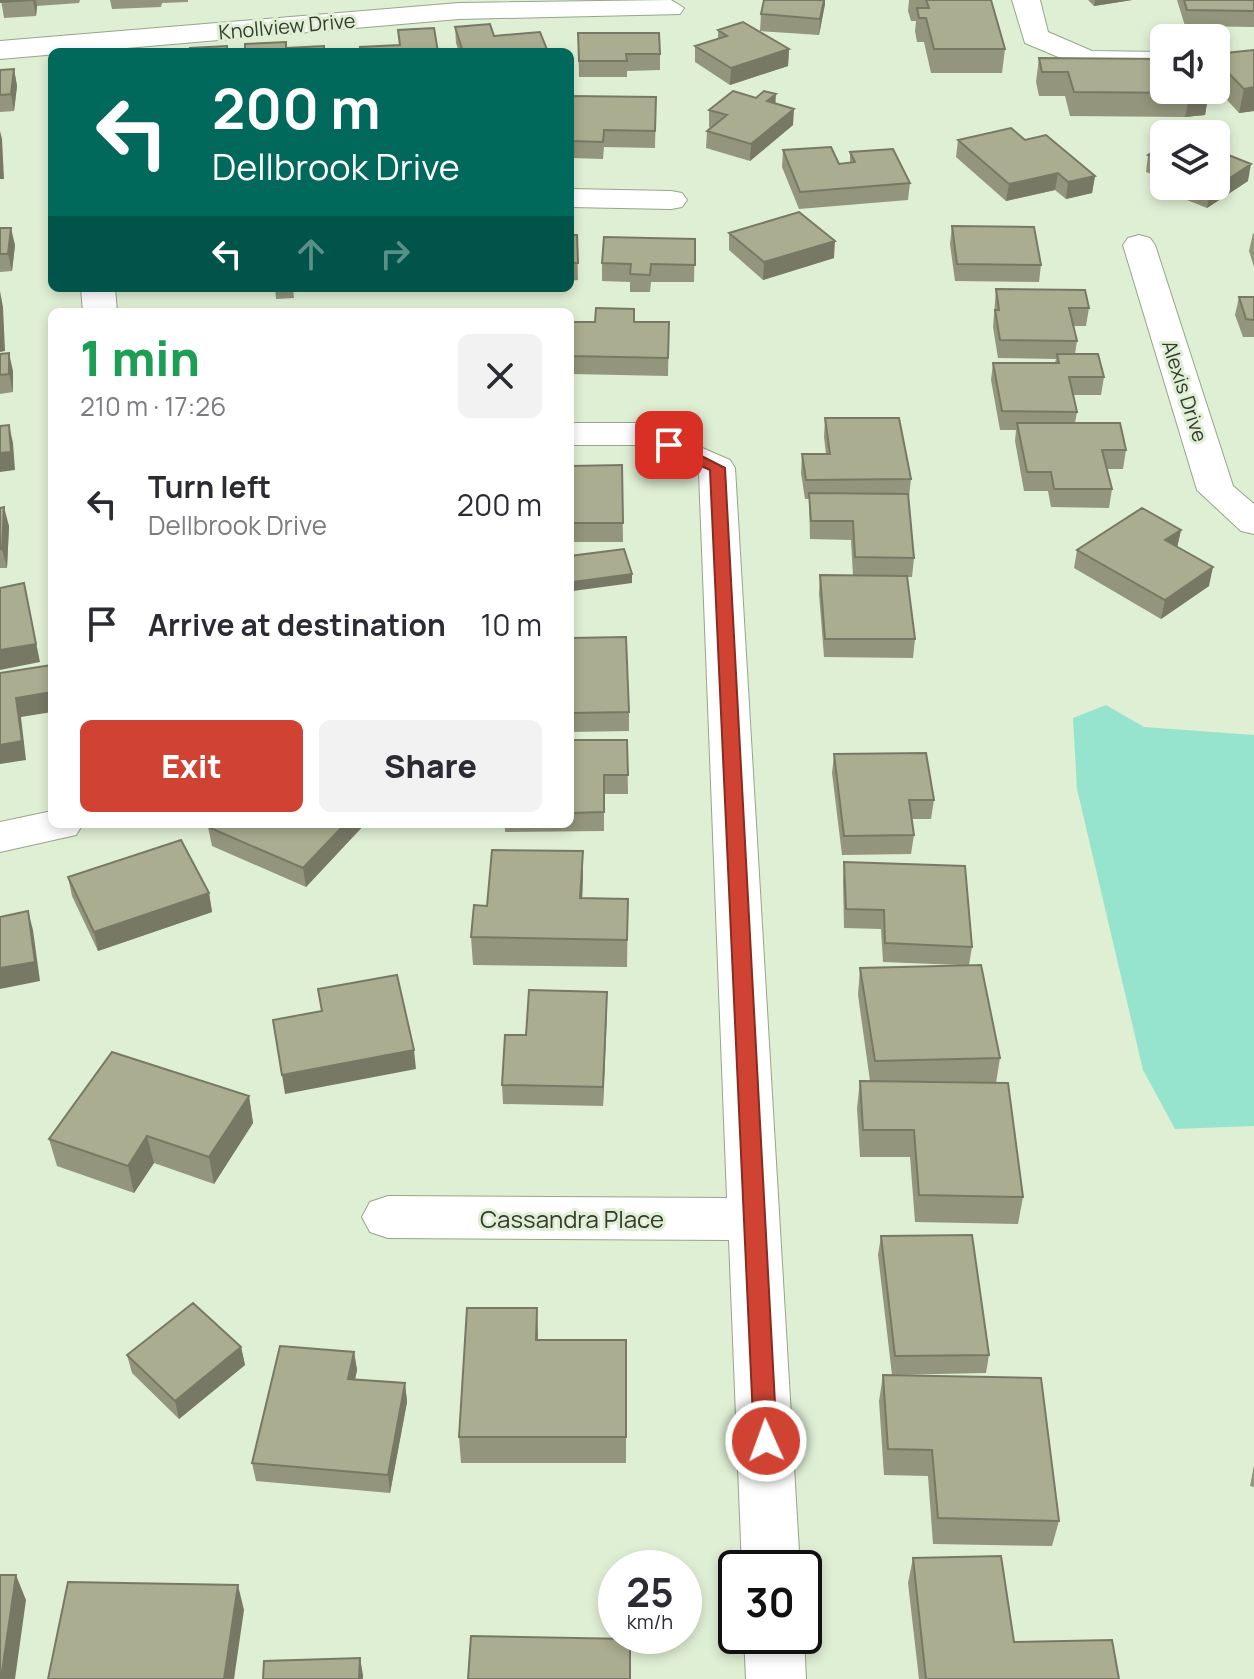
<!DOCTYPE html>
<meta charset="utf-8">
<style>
:root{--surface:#fff;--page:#f2f2f3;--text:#2b2b33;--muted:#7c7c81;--accent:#d04332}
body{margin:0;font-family:Manrope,sans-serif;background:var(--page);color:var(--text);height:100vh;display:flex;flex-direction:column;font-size:30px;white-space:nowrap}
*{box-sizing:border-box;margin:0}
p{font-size:26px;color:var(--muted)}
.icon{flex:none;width:44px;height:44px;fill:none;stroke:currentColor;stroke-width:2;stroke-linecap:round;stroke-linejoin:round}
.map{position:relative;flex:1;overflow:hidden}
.drawer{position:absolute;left:48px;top:308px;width:526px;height:520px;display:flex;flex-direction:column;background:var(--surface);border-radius:12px;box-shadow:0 4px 12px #0003}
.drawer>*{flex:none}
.guide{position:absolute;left:48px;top:48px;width:526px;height:244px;border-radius:12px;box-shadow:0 4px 12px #0003;background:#00695c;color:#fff;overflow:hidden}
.tools{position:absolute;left:1150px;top:24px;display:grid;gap:16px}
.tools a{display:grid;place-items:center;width:80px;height:80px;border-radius:12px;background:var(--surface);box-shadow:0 4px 12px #0003;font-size:40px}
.speed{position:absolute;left:598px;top:1550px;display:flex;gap:16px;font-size:40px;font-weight:700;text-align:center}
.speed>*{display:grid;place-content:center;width:104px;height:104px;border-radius:50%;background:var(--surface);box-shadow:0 4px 12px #0003;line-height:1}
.speed small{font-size:20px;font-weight:400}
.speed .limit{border:4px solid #111;border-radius:12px;background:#fff;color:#111}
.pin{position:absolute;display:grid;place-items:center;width:68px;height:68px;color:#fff;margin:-34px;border-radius:16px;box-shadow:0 4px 12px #0006}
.me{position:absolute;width:88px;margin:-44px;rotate:358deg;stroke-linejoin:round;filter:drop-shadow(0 0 6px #0008)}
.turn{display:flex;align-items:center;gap:28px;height:168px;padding:0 32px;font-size:36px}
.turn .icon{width:104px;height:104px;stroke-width:2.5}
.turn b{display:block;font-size:56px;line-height:68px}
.lanes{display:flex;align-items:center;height:76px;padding:0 32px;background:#0003;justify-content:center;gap:40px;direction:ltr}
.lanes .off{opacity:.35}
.round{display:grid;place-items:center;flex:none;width:84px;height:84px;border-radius:12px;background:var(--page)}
.overview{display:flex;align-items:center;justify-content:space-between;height:136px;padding:0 32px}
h1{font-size:48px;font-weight:800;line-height:60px;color:#1e9e55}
.button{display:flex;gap:16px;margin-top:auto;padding:16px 32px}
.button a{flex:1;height:92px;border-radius:12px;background:var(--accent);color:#fff;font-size:32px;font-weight:800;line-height:92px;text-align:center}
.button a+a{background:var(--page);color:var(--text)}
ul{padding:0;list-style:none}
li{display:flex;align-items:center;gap:24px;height:120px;padding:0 32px}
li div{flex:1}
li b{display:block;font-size:30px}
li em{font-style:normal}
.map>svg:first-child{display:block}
</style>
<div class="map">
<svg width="1254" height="1679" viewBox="0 0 1254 1679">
<rect width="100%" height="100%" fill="#dfefd4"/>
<path fill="#96e4cd" d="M 1106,705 L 1144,727 L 1254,735 L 1254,1126 L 1175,1129 L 1143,1070 L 1077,789 L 1073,718 Z"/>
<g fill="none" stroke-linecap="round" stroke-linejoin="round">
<defs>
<path id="street" d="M 671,0 L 684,8 L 680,14 L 459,19 L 0,59 L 0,41 L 459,3 Z
M 1012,0 L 1040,0 L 1048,32 L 1092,51 L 1164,52 L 1164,70 L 1087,69 L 1025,43 Z
M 570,189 L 671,191 L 682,193 L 687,200 L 682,207 L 671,209 L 570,207 Z
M 1139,235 L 1150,238 L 1155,245 L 1233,486 L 1254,504 L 1254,534 L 1241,531 L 1197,490 L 1123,245 L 1128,238 Z
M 81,288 L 115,288 L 117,312 L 83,312 Z
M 570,423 L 645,423 L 730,460 L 735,468 L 800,1568 L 742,1568 L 729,1240 L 388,1238 L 370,1232 L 362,1217 L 370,1202 L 388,1196 L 727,1198 L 699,473 L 639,445 L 570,445 Z
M 52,811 L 52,824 L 83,824 L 76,835 L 0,852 L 0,822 Z
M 744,1636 L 804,1636 L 806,1679 L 746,1679 Z"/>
</defs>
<use href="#street" stroke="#96a58b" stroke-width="2"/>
<use href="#street" fill="#fff" fill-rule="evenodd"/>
</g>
<path fill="#93957c" d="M 1,0 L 80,0 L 79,3 L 37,6 L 36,16 L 4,18 Z
M 110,0 L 188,0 L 188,2 L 162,3 L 161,7 L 112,9 Z
M 909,0 L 991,0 L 1005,49 L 1002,73 L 931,73 L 924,42 L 917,42 L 915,31 L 916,21 L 911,21 L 908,11 Z
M 1088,0 L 1132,0 L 1094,6 Z
M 1177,0 L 1254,0 L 1254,27 L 1185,26 Z
M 825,4 L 819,35 L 760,31 L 761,14 Z
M 455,27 L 494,36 L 548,52 L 459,52 L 456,43 Z
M 718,30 L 789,49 L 788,66 L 730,85 L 695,62 L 695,46 L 718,39 Z
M 578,33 L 660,54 L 660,70 L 627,71 L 627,77 L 579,77 Z
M 1254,50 L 1254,111 L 1239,113 L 1216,88 L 1216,54 Z
M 1039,58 L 1209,91 L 1205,115 L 1185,117 L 1070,116 L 1065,96 L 1039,96 L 1036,82 Z
M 14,69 L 17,86 L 14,111 L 0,112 L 0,70 Z
M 570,96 L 656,97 L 655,148 L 604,147 L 603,159 L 570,158 Z
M 775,103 L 793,125 L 750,161 L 706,148 L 707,131 L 711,128 L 709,127 L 709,110 Z
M 958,140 L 1025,140 L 1095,176 L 1092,193 L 1066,199 L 1055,190 L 1006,201 L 956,157 Z
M 1164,145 L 1164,179 L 1146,172 L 1148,155 Z
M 783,150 L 839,164 L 850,163 L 850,152 L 910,183 L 908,200 L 799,209 L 782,167 Z
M 1248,181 L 1207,208 L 1177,196 L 1179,186 L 1216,186 Z
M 952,226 L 1041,265 L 1039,282 L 955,281 L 950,244 Z
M 0,228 L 15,245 L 12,271 L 0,272 Z
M 729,233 L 834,258 L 763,280 L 729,250 Z
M 1253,233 L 1254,234 L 1254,267 L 1249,251 Z
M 570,235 L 577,235 L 578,280 L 570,281 Z
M 695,239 L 694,282 L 651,282 L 650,292 L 630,292 L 630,282 L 602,281 L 602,263 Z
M 275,288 L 293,288 L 294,298 L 276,299 Z
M 996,289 L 1089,308 L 1086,326 L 1073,326 L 1077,341 L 1075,354 L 1104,377 L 1101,395 L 1073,395 L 1077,412 L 1075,423 L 1126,450 L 1123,469 L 1107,469 L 1112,489 L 1109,508 L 1051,507 L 1048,491 L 1024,491 L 1015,441 L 1016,430 L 1000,430 L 991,380 L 993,363 L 1055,363 L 1056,359 L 998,358 L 993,327 Z
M 1239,297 L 1254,297 L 1254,337 L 1243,337 L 1235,315 Z
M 634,322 L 669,322 L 668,376 L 571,374 L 570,356 Z
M 0,354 L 13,371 L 13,392 L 0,394 Z
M 825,418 L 911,479 L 909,497 L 914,558 L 912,577 L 907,577 L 915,639 L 913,658 L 824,657 L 819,594 L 820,575 L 853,576 L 851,540 L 810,539 L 809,499 L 805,499 L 801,473 L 802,454 L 826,454 L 824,437 Z
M 622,465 L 623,542 L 570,542 L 570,466 Z
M 0,508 L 9,526 L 7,568 L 0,568 Z
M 1181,530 L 1177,547 L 1209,586 L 1161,619 L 1074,568 L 1077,550 Z
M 570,638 L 629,712 L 629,731 L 570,732 Z
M 570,740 L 627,740 L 628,794 L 604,794 L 604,831 L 505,832 L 505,824 L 570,824 Z
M 834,754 L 934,800 L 931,819 L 911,819 L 914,835 L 911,854 L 842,855 L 832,773 Z
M 212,824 L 365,824 L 306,887 L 212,846 L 208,827 Z
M 583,851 L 582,898 L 628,899 L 627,967 L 473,965 L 471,937 L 487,906 Z
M 844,862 L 972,947 L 969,965 L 1000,1058 L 996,1083 L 1023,1197 L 1018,1224 L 915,1222 L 910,1157 L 860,1157 L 857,1108 L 860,1081 L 870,1081 L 858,995 L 860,968 L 960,965 L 883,962 L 881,929 L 844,928 L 843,881 Z
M 68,877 L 209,893 L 212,912 L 98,951 L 72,896 Z
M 607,992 L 603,1106 L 503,1104 L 502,1085 L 526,1035 Z
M 249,1096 L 253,1123 L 214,1184 L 154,1163 L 134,1193 L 57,1166 L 49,1139 Z
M 881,1236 L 989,1355 L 986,1373 L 892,1375 L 878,1255 Z
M 538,1340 L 626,1340 L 626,1463 L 461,1463 L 459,1437 Z
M 241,1347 L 245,1365 L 179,1419 L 132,1373 L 127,1355 Z
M 354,1352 L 357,1370 L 355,1380 L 405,1383 L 407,1402 L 390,1493 L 256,1481 L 252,1463 Z
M 883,1375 L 1059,1521 L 1052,1546 L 933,1544 L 928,1476 L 884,1475 L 879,1401 Z
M 1254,1465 L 1254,1487 L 1250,1486 Z
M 913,1558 L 1014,1642 L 1119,1679 L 919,1679 L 908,1583 Z"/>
<path fill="#787965" d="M 33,0 L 36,0 L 37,6 L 36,16 Z
M 824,0 L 825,0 L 825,4 L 819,35 L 820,19 Z
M 1095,0 L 1132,0 L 1094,6 Z
M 789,49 L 788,66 L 730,85 L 731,68 Z
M 14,69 L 17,86 L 14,111 L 11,94 Z
M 1254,87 L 1254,111 L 1239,113 L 1244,89 Z
M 1209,91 L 1205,115 L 1185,117 L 1190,93 Z
M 776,94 L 775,111 L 767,101 Z
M 794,109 L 793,125 L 750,161 L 751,144 Z
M 0,131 L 2,139 L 4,179 L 0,179 Z
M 1251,164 L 1248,181 L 1207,208 L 1210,191 Z
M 1058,173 L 1055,190 L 1006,201 L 1009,184 Z
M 1095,176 L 1092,193 L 1066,199 L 1068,182 Z
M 11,228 L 15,245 L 12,271 L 8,254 Z
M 835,241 L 834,258 L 763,280 L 764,262 Z
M 0,291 L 3,307 L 5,351 L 0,352 Z
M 9,353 L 13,371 L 13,392 L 9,374 Z
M 9,425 L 13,443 L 15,470 L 0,472 L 0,453 Z
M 4,507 L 9,526 L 7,568 L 2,549 Z
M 1181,530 L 1177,548 L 1165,540 Z
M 1213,567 L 1209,586 L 1161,619 L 1165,600 Z
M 632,574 L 632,583 L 573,591 L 573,582 Z
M 24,583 L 40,662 L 0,670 L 0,650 Z
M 52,692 L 52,712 L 21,717 L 26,760 L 0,764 L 0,745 L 16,698 Z
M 345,824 L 365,824 L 306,887 L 303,868 Z
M 583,851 L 583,879 L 581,926 L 580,898 Z
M 209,893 L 212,912 L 98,951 L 94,932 Z
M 28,911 L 33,930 L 40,981 L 0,989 L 0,968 Z
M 607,992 L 607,1011 L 603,1106 L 603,1087 Z
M 414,1050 L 416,1069 L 285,1094 L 282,1075 Z
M 249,1096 L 253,1123 L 214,1184 L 209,1157 Z
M 147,1136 L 154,1163 L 134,1193 L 128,1166 Z
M 537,1308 L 538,1334 L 537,1366 L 536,1340 Z
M 241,1347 L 245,1365 L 179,1419 L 175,1401 Z
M 354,1352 L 357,1370 L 351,1397 L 348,1379 Z
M 405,1383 L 407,1402 L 390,1493 L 388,1475 Z
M 16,1575 L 26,1600 L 15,1679 L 1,1679 Z
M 238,1585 L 244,1610 L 234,1679 L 224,1679 Z
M 360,1658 L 363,1675 L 363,1679 L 359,1679 Z"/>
<path fill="#abad90" stroke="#787965" stroke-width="2" d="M 1,0 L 33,0 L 1,2 Z
M 764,0 L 824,0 L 820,19 L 761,14 Z
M 926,0 L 991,0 L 1005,49 L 934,49 L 926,18 L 919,18 L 917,8 L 929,8 Z
M 1184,0 L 1254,0 L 1254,11 L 1187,10 Z
M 743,22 L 789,49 L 731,68 L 695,46 L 727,36 L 718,30 Z
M 490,24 L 494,36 L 540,32 L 548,52 L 463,52 L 455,27 Z
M 434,28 L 438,52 L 360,52 L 360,47 L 400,45 L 398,30 Z
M 578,33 L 659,33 L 660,54 L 626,54 L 627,61 L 579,61 Z
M 286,42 L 286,48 L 324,46 L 324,52 L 245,52 L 245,44 Z
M 227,46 L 227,52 L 190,52 L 190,48 Z
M 1254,50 L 1254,87 L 1244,89 L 1216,60 L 1216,54 Z
M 1039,58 L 1164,59 L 1164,90 L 1209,91 L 1190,93 L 1074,92 L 1068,72 L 1042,72 Z
M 14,69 L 11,94 L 0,95 L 0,70 Z
M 733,91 L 756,98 L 764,91 L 776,94 L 767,101 L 794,109 L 751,144 L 707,131 L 727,115 L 709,110 Z
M 570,96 L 656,97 L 655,131 L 604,130 L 603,142 L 570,141 Z
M 1011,128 L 1025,140 L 1046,135 L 1095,176 L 1068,182 L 1058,173 L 1009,184 L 958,140 Z
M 1164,145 L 1164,161 L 1148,155 Z
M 831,147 L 839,164 L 855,162 L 850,152 L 893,149 L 910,183 L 800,192 L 783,150 Z
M 1216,150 L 1251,164 L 1210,191 L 1199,186 L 1216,186 Z
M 799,212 L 835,241 L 764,262 L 729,233 Z
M 952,226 L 1034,227 L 1041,265 L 957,264 Z
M 0,228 L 11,228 L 8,254 L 0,254 Z
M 570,235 L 577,235 L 578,263 L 570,263 Z
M 604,237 L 695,239 L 695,265 L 651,264 L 650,275 L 630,274 L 631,264 L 602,263 Z
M 996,289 L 1085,290 L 1089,308 L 1069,308 L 1077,341 L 1000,340 L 995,310 L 999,310 Z
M 1239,297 L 1254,297 L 1254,320 L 1246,319 Z
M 0,299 L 2,334 L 0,334 Z
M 596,308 L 634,309 L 634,322 L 669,322 L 668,358 L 570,356 L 573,322 L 595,322 Z
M 9,353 L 9,374 L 0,375 L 0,354 Z
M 1057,354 L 1098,354 L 1104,377 L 1069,377 L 1077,412 L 1002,411 L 993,363 L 1059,363 Z
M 825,418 L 899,418 L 911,479 L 806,480 L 802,454 L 830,454 Z
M 1017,423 L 1120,423 L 1126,450 L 1102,450 L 1112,489 L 1054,489 L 1051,472 L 1027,472 Z
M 9,425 L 11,452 L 0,453 L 0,426 Z
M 622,465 L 623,523 L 570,523 L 570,466 Z
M 809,493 L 908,494 L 914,558 L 855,557 L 853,521 L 811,521 Z
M 4,507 L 2,549 L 0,549 L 0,508 Z
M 1142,508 L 1181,530 L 1165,540 L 1213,567 L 1165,600 L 1077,550 Z
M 624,549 L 632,574 L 573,582 L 570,574 L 570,556 Z
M 820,575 L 907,576 L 915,639 L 825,639 Z
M 24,583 L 36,644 L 0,650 L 0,588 Z
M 626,637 L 629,712 L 570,713 L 570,638 Z
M 52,665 L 52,692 L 16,698 L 22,741 L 0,745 L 0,673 Z
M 570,740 L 627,740 L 628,775 L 604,775 L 604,812 L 570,813 Z
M 926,753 L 934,800 L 909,800 L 914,835 L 844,836 L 834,754 Z
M 212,824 L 345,824 L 303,868 L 208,827 Z
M 181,840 L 209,893 L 94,932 L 68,877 Z
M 492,850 L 583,851 L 580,898 L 628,899 L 627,940 L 471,937 L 474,905 L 487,906 Z
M 844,862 L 965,866 L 972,947 L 885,943 L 884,910 L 846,909 Z
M 28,911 L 35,962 L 0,968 L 0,917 Z
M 981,965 L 1000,1058 L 875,1061 L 860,968 Z
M 397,975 L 414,1050 L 282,1075 L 273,1020 L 322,1011 L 318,989 Z
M 529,990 L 607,992 L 603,1087 L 502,1085 L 505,1035 L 526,1035 Z
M 112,1052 L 249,1096 L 209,1157 L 147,1136 L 128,1166 L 49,1139 Z
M 860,1081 L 1008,1083 L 1023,1197 L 919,1195 L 914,1130 L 863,1130 Z
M 972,1235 L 989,1355 L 895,1356 L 881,1236 Z
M 193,1303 L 241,1347 L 175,1401 L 127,1355 Z
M 467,1308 L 537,1308 L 536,1340 L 626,1340 L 626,1437 L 459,1437 Z
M 280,1346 L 354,1352 L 348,1379 L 405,1383 L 388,1475 L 252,1463 Z
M 883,1375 L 1041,1378 L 1059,1521 L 938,1518 L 932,1450 L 888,1449 Z
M 1001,1556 L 1014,1642 L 1112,1640 L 1119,1679 L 926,1679 L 913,1558 Z
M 0,1575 L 16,1575 L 1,1679 L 0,1679 Z
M 68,1582 L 238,1585 L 224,1679 L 48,1679 Z
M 471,1636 L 630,1639 L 630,1679 L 468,1679 Z
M 360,1658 L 359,1679 L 263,1679 L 264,1661 Z"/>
<path fill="#d04332" stroke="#872c20" stroke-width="2" d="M 664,442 L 674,442 L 725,468 L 777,1441 L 774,1448 L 766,1451 L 757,1448 L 754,1441 L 710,470 L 664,449 Z"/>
<g text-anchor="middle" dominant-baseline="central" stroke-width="6" stroke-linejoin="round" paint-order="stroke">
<g font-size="20" fill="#333a2f" stroke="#dfefd4">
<text transform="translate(287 26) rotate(-5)">Knollview Drive</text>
<text transform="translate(1185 391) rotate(72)">Alexis Drive</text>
</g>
<g font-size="24" fill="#333a2f" stroke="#dfefd4">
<text x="572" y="1218">Cassandra Place</text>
</g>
</g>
</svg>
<div class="tools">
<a><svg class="icon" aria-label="sound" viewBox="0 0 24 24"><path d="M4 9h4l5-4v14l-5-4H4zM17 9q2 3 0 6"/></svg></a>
<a><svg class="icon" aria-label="layers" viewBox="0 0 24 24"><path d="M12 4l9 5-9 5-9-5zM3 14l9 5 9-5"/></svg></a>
</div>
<div class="speed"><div>25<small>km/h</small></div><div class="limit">30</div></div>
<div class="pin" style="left:669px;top:445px;background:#d93025"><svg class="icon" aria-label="arrive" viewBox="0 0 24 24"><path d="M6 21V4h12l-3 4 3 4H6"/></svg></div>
<svg class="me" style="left:766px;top:1441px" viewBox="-20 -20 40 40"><circle r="17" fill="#d04332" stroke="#fff" stroke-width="3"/><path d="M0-11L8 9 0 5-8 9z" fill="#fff"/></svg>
<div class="guide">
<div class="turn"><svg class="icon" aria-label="left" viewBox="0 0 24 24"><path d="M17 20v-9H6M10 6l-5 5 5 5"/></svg><div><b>200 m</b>Dellbrook Drive</div></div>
<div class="lanes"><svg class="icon" aria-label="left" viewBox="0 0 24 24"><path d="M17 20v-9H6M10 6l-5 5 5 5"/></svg><svg class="icon off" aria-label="ahead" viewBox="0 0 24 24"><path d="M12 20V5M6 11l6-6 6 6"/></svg><svg class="icon off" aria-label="right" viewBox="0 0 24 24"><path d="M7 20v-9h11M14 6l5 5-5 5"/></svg></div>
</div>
<section class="drawer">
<div class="overview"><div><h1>1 min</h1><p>210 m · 17:26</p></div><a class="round"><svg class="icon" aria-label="close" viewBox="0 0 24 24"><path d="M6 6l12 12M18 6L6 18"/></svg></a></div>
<ul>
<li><svg class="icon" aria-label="left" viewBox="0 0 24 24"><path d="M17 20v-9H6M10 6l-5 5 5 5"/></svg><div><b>Turn left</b><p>Dellbrook Drive</p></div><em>200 m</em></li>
<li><svg class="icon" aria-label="arrive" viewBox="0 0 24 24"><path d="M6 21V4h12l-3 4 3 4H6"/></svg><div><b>Arrive at destination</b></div><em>10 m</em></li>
</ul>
<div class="button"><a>Exit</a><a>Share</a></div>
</section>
</div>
